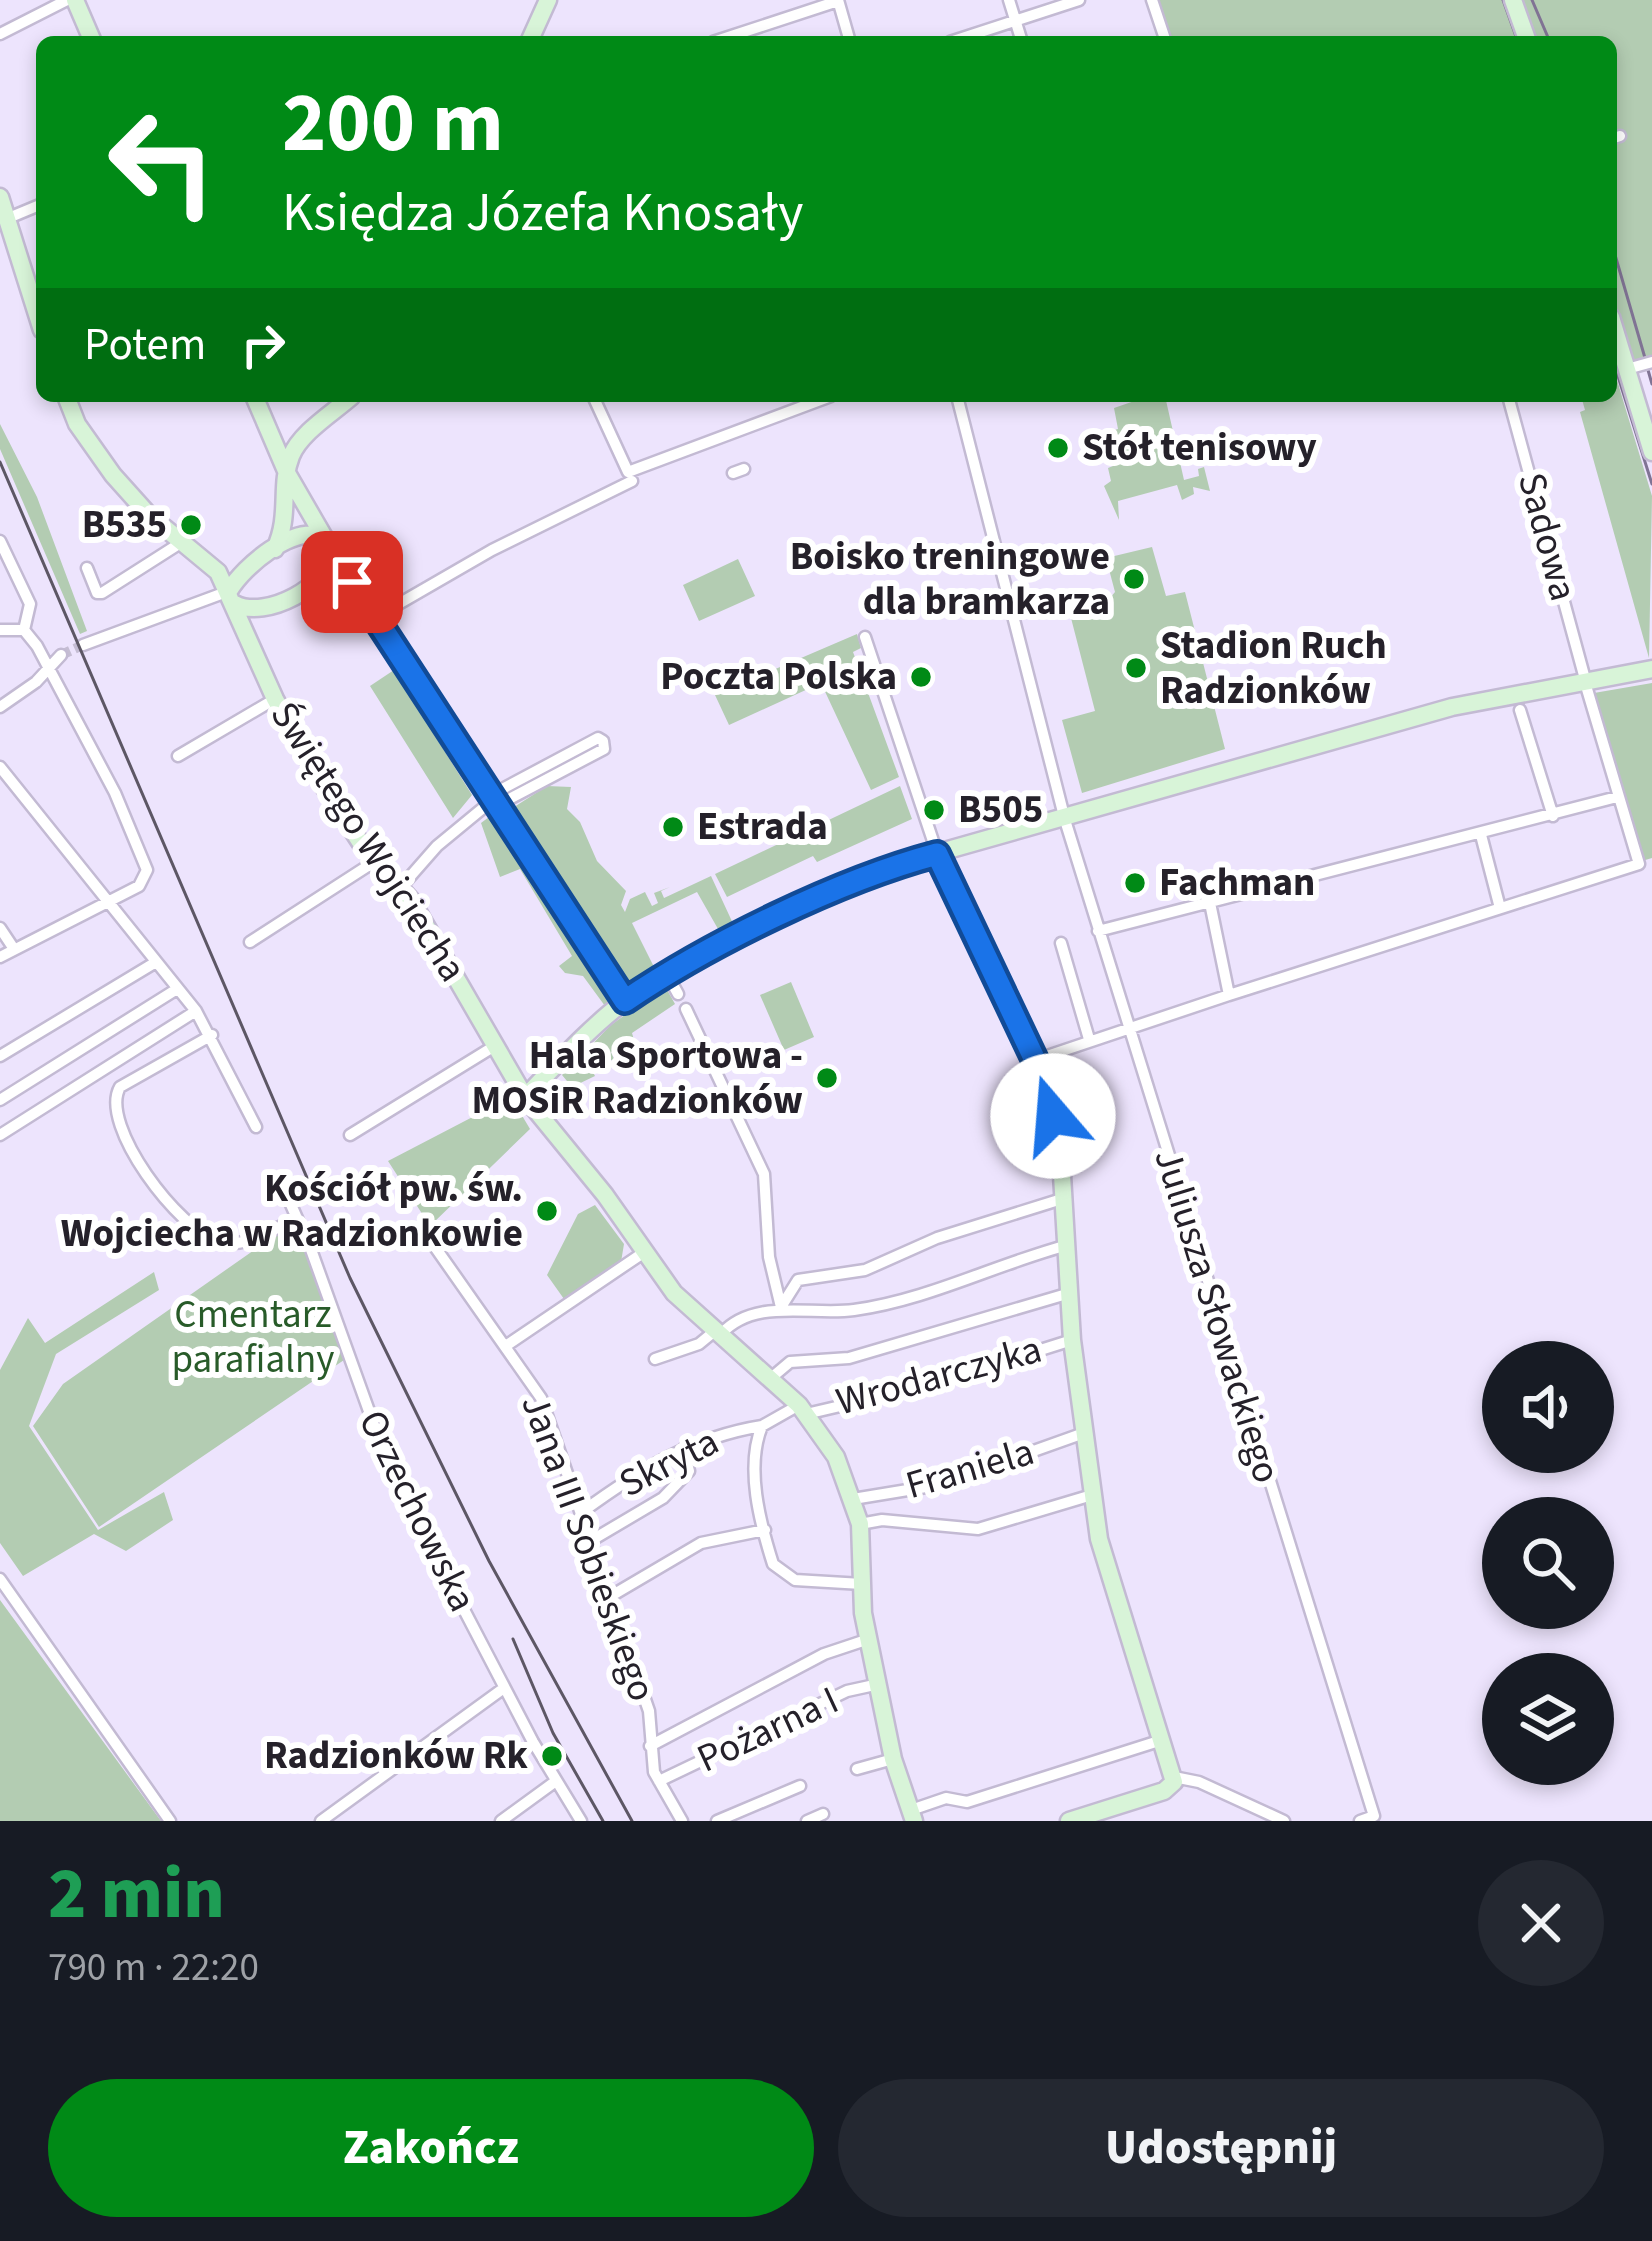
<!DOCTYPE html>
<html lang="pl">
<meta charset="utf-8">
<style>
:root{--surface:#171b24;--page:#242831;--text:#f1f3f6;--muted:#9ea1a6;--accent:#008a16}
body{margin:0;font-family:"Source Sans 3",sans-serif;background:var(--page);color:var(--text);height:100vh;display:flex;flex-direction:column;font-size:45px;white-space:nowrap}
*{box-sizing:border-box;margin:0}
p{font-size:39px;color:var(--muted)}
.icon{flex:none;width:66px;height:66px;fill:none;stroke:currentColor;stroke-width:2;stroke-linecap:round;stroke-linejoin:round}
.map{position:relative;height:1821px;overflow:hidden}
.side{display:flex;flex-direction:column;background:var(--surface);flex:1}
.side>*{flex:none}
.top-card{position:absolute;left:36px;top:36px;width:1581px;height:366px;border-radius:18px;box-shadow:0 6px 18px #0003;background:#008a16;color:#fff;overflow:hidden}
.tools{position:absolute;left:1482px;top:1341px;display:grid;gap:24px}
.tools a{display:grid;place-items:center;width:132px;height:132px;border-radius:50%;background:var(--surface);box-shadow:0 6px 18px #0003;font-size:60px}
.pin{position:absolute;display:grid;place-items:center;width:102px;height:102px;color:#fff;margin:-51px;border-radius:24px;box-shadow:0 6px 18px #0006}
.me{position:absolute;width:132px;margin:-66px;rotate:342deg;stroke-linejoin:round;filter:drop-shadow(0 0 9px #0008)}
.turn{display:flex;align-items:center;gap:42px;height:252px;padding:0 48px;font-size:54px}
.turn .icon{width:156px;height:156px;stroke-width:2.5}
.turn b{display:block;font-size:84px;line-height:102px}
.then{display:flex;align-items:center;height:114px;padding:0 48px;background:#0003;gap:24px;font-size:45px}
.round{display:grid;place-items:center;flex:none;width:126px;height:126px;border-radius:63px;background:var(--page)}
.overview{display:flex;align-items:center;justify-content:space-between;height:204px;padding:0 48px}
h1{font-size:72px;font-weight:800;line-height:90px;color:#1e9e55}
.button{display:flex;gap:24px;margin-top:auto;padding:24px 48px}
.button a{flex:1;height:138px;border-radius:72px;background:var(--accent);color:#fff;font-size:48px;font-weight:800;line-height:138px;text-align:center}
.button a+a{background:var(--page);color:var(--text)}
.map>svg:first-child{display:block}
</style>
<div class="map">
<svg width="1652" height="1821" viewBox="0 0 1652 1821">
<rect width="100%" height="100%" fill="#ede4fd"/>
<path fill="#b3ccb2" d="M 1155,0 L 1652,0 L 1652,360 L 1611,370 L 1611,42 L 1169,42 Z
M 1616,377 L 1652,496 L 1649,658 L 1580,412 L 1585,410 L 1581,396 L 1611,396 L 1611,378 Z
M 1149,396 L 1165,396 L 1184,480 L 1199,476 L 1198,469 L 1204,467 L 1210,491 L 1193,487 L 1194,494 L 1182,500 L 1177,485 L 1118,501 L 1119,520 L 1104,486 L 1111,481 L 1108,468 L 1113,466 L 1100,434 L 1118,429 L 1114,408 Z
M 0,424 L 37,497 L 87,631 L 80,634 L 0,449 Z
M 1152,547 L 1166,596 L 1185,592 L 1225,749 L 1082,793 L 1062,720 L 1095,711 L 1071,618 L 1100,610 L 1115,592 L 1106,558 Z
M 738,559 L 755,596 L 699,621 L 683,585 Z
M 857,634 L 861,648 L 853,652 L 899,777 L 871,790 L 821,683 L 729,725 L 715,695 Z
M 394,670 L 472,795 L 453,818 L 370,686 Z
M 1652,683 L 1652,858 L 1642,861 L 1594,693 Z
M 547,786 L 571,787 L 567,809 L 580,822 L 597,861 L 626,891 L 621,905 L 625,912 L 630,899 L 645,892 L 652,906 L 658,903 L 654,893 L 670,887 L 661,891 L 664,898 L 711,876 L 736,930 L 722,936 L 697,892 L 632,923 L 656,971 L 635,984 L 624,982 L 511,809 Z
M 900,786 L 912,819 L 817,862 L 813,856 L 727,897 L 715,874 Z
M 497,811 L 615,998 L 605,1006 L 583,976 L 565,973 L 559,966 L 572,956 L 520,869 L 500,877 L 481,823 Z
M 791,982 L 814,1037 L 784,1050 L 760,995 Z
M 665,986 L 675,1004 L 632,1033 L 634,1040 L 611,1052 L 614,1059 L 592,1070 L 595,1076 L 572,1087 L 562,1075 L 611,1025 Z
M 511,1097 L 530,1129 L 430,1226 L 388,1161 Z
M 595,1205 L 624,1244 L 621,1262 L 564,1299 L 547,1275 L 578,1214 Z
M 287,1227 L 300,1230 L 344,1360 L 99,1527 L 33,1426 L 63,1384 Z
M 154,1272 L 159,1290 L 56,1354 L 29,1426 L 98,1530 L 164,1492 L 173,1520 L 126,1551 L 94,1534 L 23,1576 L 0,1543 L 0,1370 L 28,1318 L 45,1343 Z
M 0,1600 L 161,1821 L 0,1821 Z"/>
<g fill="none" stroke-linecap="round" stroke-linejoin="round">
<path stroke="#807394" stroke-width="3" d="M 1503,0 L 1518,42
M 1532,0 L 1550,42
M 1611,241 L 1645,358
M 1611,354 L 1652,484
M 1648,370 L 1652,384"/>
<path stroke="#c5bdd3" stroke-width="10" stroke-dasharray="10 5" stroke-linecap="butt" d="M 61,655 L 83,645"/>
<defs>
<path id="street" d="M 838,0 L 850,42
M 1009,0 L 1022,42
M 1152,0 L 1166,42
M 0,34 L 67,0
M 713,42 L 838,1
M 950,42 L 1079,0
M 1611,139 L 1620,136
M 6,219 L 42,204
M 1627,369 L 1652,362
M 593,396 L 628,472 L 831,396
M 957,396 L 1065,820 L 1374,1816 L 1360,1821
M 1508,396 L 1585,679
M 733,473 L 744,469
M 0,541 L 30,604 L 24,630
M 87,568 L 97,593 L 102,593 L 182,542
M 376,617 L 492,550 L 632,481
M 0,630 L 24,630 L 37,646 L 115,793 L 147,870 L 139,886 L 0,957
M 865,637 L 937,853
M 83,645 L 229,591
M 0,707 L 36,682 L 61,655
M 1520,710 L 1553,816
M 178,756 L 275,699
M 0,767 L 196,1011 L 256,1127
M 491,795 L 598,738 L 603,741 L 604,749 L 498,805
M 1481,835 L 1500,908
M 401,887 L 437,846 L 494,799
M 0,928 L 14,949
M 1098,931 L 1617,797
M 250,942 L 377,860
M 1061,943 L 1089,1039
M 667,974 L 678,994
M 1229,995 L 1639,864 L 1584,679
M 686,1009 L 764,1174 L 769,1257 L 781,1307
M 212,1035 L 120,1087 C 98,1125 180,1231 218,1241 C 246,1249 265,1232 289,1223 L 304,1230 L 388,1464 L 533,1742 L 581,1821
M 0,1056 L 156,962
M 1035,1060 L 1229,995 L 1210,903
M 0,1100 L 177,989
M 0,1135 L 196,1011
M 350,1135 L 493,1047
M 281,1182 L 300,1225
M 428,1237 L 541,1398 L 649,1711 L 654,1772 L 682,1821
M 781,1307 L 798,1280 L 865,1270 L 937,1238 L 1065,1198
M 721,1334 C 755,1297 811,1316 854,1310 C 928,1300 996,1264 1068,1245
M 507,1345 L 643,1253
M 655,1359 L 699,1344 L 716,1330
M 771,1378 L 790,1362 L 849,1358 L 1070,1293
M 799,1405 L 762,1426 C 745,1467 760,1523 773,1564 L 795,1580 L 862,1584
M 806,1414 L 926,1386 L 1072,1340
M 853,1499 L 938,1485 L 1084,1433
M 582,1512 C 638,1471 692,1437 762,1426
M 860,1524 L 882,1520 L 978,1529 L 1092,1495
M 592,1540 L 663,1498 L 689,1471 L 683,1449
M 0,1579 L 170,1821
M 611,1596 L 701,1543 L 765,1530
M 650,1746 L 824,1654 L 869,1639
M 857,1769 L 893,1759
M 1174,1777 L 1199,1782 L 1284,1821
M 659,1781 L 847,1691 L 879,1684
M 911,1810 L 946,1798 L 967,1802 L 1162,1740
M 321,1821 L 504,1688
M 501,1821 L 556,1781
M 717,1821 L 800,1786
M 807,1821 L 823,1814"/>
<path id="secondary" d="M 75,0 L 93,42
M 1513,0 L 1528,42
M 529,42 L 548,0
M 0,197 L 42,330
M 1611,317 L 1652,452
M 66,396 L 77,424 L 113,475 L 148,514 L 218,572 L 275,699 L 319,779 L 362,845 L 411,900 L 525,1097 L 605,1195 L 674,1293 L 799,1405 L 836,1457 L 860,1524 L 863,1613 L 893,1759 L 914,1821
M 254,396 L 287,473 L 324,537 L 625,1001
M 275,549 C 291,515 279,486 291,456 C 301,432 333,413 352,396
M 229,591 C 244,566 293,524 324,537
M 235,604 C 266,620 329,586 333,552
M 937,853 L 1035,1060 L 1060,1142 L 1072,1340 L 1099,1539 L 1174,1782 L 1164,1791 L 1069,1821
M 525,1097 C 557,1064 589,1028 625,1001 C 700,943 827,893 916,859 L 1452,707 L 1652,669"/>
</defs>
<use href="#street" stroke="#c3bad3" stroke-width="15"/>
<use href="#secondary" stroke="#c3bad3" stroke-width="21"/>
<use href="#street" stroke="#fff" stroke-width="10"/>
<use href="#secondary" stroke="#d8f4d8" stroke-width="16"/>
<path stroke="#5d5765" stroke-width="3" d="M 0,462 L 350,1278 L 489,1561 L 632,1821
M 513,1639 L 553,1733 L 603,1821"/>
</g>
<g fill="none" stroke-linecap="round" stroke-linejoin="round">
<defs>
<path id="route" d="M 352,582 L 625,1001 C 709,944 839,880 937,854 L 1035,1060 L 1053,1116"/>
</defs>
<use href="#route" stroke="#114b97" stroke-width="30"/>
<use href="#route" stroke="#1a73e8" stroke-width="21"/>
</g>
<g fill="#008a16" stroke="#fff" stroke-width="4.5">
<circle cx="1058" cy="448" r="12"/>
<circle cx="191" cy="525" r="12"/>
<circle cx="1134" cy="579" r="12"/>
<circle cx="1136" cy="668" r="12"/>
<circle cx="921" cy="677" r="12"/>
<circle cx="934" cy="810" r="12"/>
<circle cx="673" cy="827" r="12"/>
<circle cx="1135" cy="883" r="12"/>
<circle cx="827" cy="1078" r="12"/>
<circle cx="547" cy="1211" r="12"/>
<circle cx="552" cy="1756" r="12"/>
</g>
<g text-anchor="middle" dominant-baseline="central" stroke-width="12" stroke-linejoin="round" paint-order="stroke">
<g font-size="39" font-weight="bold" fill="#25212a" stroke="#fff" text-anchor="end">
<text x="1082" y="448" text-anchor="start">Stół tenisowy</text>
<text x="167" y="525">B535</text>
<text x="1110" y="557">Boisko treningowe<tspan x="1110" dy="45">dla bramkarza</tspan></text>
<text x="1160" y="646" text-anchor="start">Stadion Ruch<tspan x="1160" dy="45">Radzionków</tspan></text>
<text x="897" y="677">Poczta Polska</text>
<text x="958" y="810" text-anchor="start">B505</text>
<text x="697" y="827" text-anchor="start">Estrada</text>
<text x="1159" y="883" text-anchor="start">Fachman</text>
<text x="803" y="1056">Hala Sportowa -<tspan x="803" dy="45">MOSiR Radzionków</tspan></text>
<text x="523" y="1189">Kościół pw. św.<tspan x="523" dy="45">Wojciecha w Radzionkowie</tspan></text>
<text x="528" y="1756">Radzionków Rk</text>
</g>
<g font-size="39" fill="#25212a" stroke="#fff">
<text transform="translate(1547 537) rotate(75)">Sadowa</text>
<text transform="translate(368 842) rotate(57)">Świętego Wojciecha</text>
<text transform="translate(1217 1316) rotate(73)">Juliusza Słowackiego</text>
<text transform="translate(939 1376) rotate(-15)">Wrodarczyka</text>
<text transform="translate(669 1463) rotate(-27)">Skryta</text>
<text transform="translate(970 1469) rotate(-16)">Franiela</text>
<text transform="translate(417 1511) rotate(64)">Orzechowska</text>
<text transform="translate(588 1548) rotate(70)">Jana III Sobieskiego</text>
<text transform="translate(768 1730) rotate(-25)">Pożarna I</text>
</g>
<g font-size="39" fill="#285b29" stroke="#fff">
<text x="253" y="1315">Cmentarz<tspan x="253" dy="45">parafialny</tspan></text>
</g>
</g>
</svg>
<div class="tools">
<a><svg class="icon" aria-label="sound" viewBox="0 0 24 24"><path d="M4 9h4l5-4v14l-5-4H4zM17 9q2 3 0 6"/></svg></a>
<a><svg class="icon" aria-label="search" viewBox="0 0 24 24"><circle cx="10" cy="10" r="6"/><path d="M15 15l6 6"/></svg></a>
<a><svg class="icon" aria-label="layers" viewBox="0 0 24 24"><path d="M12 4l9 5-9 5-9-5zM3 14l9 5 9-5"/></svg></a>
</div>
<div class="pin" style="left:352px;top:582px;background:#d93025"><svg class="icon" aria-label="arrive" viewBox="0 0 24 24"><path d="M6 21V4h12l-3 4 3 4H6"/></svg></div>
<svg class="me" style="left:1053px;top:1116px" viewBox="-20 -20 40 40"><circle r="19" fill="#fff"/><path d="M0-13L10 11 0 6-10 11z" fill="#1a73e8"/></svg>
<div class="top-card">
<div class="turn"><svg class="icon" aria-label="left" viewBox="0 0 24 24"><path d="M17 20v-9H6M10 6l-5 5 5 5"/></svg><div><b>200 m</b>Księdza Józefa Knosały</div></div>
<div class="then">Potem<svg class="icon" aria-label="right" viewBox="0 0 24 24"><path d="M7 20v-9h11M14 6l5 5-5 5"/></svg></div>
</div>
</div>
<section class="side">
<div class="overview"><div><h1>2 min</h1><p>790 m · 22:20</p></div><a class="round"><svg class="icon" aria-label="close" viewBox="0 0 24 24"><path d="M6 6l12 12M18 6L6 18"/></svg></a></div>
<div class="button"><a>Zakończ</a><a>Udostępnij</a></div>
</section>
